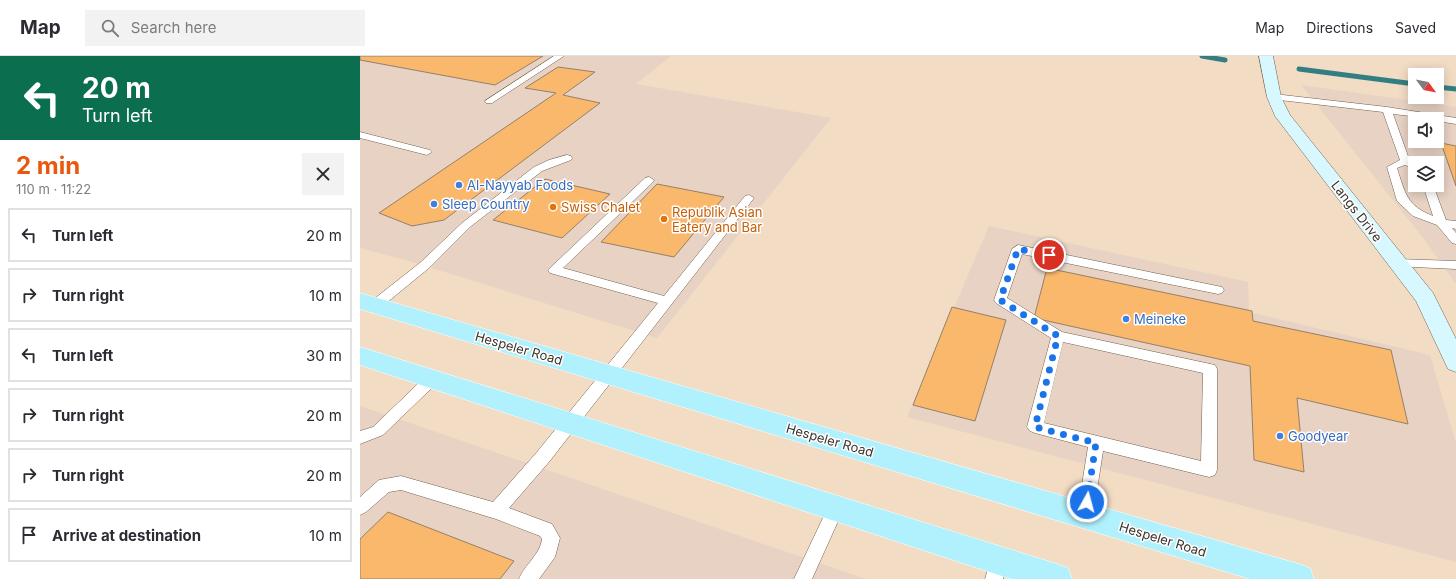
<!DOCTYPE html>
<meta charset="utf-8">
<style>
:root{--surface:#fff;--page:#f2f2f3;--text:#2b2b33;--muted:#7c7c81;--line:#e1e1e2;--accent:#ea580c}
body{margin:0;font-family:Inter,sans-serif;background:var(--page);color:var(--text);height:100vh;display:flex;flex-direction:column;font-size:15px;white-space:nowrap}
*{box-sizing:border-box;margin:0}
p{font-size:13px;color:var(--muted)}
.icon{flex:none;width:22px;height:22px;fill:none;stroke:currentColor;stroke-width:2;stroke-linecap:round;stroke-linejoin:round}
.map{position:relative;flex:1;overflow:hidden}
.sheet{display:flex;flex-direction:column;background:var(--surface);width:360px}
.sheet>*{flex:none}
.top-card{background:#0b6e4f;color:#fff;overflow:hidden}
.needle{width:26px;rotate:122deg}
.tools{position:absolute;left:1048px;top:12px;display:grid;gap:8px}
.tools a{display:grid;place-items:center;width:36px;height:36px;border-radius:0px;background:var(--surface);box-shadow:0 2px 10px #0003;font-size:20px}
.pin{position:absolute;display:grid;place-items:center;width:34px;height:34px;color:#fff;margin:-17px;border:2px solid #fff;border-radius:50%;box-shadow:0 1px 4px #0007}
.me{position:absolute;width:44px;margin:-22px;rotate:7deg;stroke-linejoin:round;filter:drop-shadow(0 0 3px #0008)}
.turn{display:flex;align-items:center;gap:14px;height:84px;padding:0 16px;font-size:18px}
.turn .icon{width:52px;height:52px;stroke-width:2.5}
.turn b{display:block;font-size:28px;line-height:34px}
.round{display:grid;place-items:center;flex:none;width:42px;height:42px;border-radius:0px;background:var(--page)}
.head{display:flex;align-items:center;justify-content:space-between;height:68px;padding:0 16px}
h1{font-size:24px;font-weight:700;line-height:30px;color:var(--accent)}
ul{padding:0;list-style:none}
li{display:flex;align-items:center;gap:12px;height:54px;margin:0 8px 6px;padding:0 8px;border:2px solid var(--line);border-radius:0px}
li div{flex:1}
li b{display:block;font-size:15px}
li em{font-style:normal}
header{display:flex;align-items:center;gap:24px;box-sizing:border-box;height:56px;padding:0 20px;background:var(--surface);border-bottom:1px solid var(--line)}
header strong{font-size:19px}
nav{display:flex;gap:22px;margin-inline-start:auto;font-size:14px}
.search{width:280px;height:36px;background:var(--page);display:flex;align-items:center;gap:10px;box-sizing:border-box;padding:0 14px;border-radius:0px;color:var(--muted);font-size:15px}
main{display:flex;flex:1;min-height:0}
.map>svg:first-child{display:block}
</style>
<header>
<strong>Map</strong>
<div class="search"><svg class="icon" aria-label="search" viewBox="0 0 24 24"><circle cx="10" cy="10" r="6"/><path d="M15 15l6 6"/></svg>Search here</div>
<nav><a>Map</a><a>Directions</a><a>Saved</a></nav>
</header>
<main>
<section class="sheet">
<div class="top-card">
<div class="turn"><svg class="icon" aria-label="left" viewBox="0 0 24 24"><path d="M17 20v-9H6M10 6l-5 5 5 5"/></svg><div><b>20 m</b>Turn left</div></div>
</div>
<div class="head"><div><h1>2 min</h1><p>110 m · 11:22</p></div><a class="round"><svg class="icon" aria-label="close" viewBox="0 0 24 24"><path d="M6 6l12 12M18 6L6 18"/></svg></a></div>
<ul>
<li><svg class="icon" aria-label="left" viewBox="0 0 24 24"><path d="M17 20v-9H6M10 6l-5 5 5 5"/></svg><div><b>Turn left</b></div><em>20 m</em></li>
<li><svg class="icon" aria-label="right" viewBox="0 0 24 24"><path d="M7 20v-9h11M14 6l5 5-5 5"/></svg><div><b>Turn right</b></div><em>10 m</em></li>
<li><svg class="icon" aria-label="left" viewBox="0 0 24 24"><path d="M17 20v-9H6M10 6l-5 5 5 5"/></svg><div><b>Turn left</b></div><em>30 m</em></li>
<li><svg class="icon" aria-label="right" viewBox="0 0 24 24"><path d="M7 20v-9h11M14 6l5 5-5 5"/></svg><div><b>Turn right</b></div><em>20 m</em></li>
<li><svg class="icon" aria-label="right" viewBox="0 0 24 24"><path d="M7 20v-9h11M14 6l5 5-5 5"/></svg><div><b>Turn right</b></div><em>20 m</em></li>
<li><svg class="icon" aria-label="arrive" viewBox="0 0 24 24"><path d="M6 21V4h12l-3 4 3 4H6"/></svg><div><b>Arrive at destination</b></div><em>10 m</em></li>
</ul>
</section>
<div class="map">
<svg width="1096" height="523" viewBox="0 0 1096 523">
<rect width="100%" height="100%" fill="#f3dcc4"/>
<path fill="#e7d2c4" fill-rule="evenodd" d="M 0,0 L 311,0 L 276,28 L 471,62 L 297,282 L 46,204 L 0,192 Z
M 941,29 L 1096,51 L 1096,228 L 1061,179 ZM 1055,63 L 1077,63 L 1077,85 L 1055,85 ZM 1055,107 L 1077,107 L 1077,129 L 1055,129 Z
M 629,170 L 888,226 L 889,256 L 1070,299 L 1096,387 L 1096,506 L 547,361 Z
M 0,350 L 506,523 L 0,523 Z"/>
<g fill="none" stroke-linecap="round" stroke-linejoin="round">
<path stroke="#337e83" stroke-width="5" d="M 842,0 L 865,4
M 939,13 L 1055,28
M 1077,31 L 1096,33"/>
</g>
<path fill="#fab86c" stroke="#94806a" d="M 0,0 L 183,0 L 135,29 L 0,4 Z
M 198,11 L 235,16 L 203,39 L 240,47 L 84,164 L 52,170 L 19,157 L 196,37 L 165,32 Z
M 1081,87 L 1096,90 L 1096,130 Z
M 185,123 L 250,138 L 202,182 L 133,164 Z
M 297,128 L 364,141 L 314,201 L 241,186 Z
M 687,212 L 892,255 L 893,265 L 1031,294 L 1048,368 L 937,342 L 944,416 L 894,404 L 890,310 L 674,262 Z
M 592,251 L 646,264 L 615,365 L 553,349 Z
M 28,456 L 154,505 L 140,523 L 0,523 L 0,483 Z"/>
<g fill="none" stroke-linecap="round" stroke-linejoin="round">
<defs>
<path id="lane" d="M 194,0 L 204,0 L 132,47 L 126,47 L 125,45 Z
M 914,38 L 1027,51 L 1096,62 L 1096,68 L 1077,65 L 1077,63 L 1033,58 L 1049,103 L 1057,107 L 1055,107 L 1055,113 L 1045,109 L 1037,112 C 1045,137 1047,150 1073,160 L 1063,129 L 1073,129 L 1086,164 L 1096,165 L 1096,173 L 1092,172 L 1096,177 L 1096,188 L 1092,187 L 1077,169 L 1053,160 L 1037,145 L 1027,111 L 1040,104 L 1023,56 L 911,43 L 910,41 Z
M 0,76 L 70,94 L 72,96 L 67,99 L 0,82 Z
M 207,99 L 211,100 L 212,102 L 211,104 L 182,115 L 110,171 L 69,212 L 19,253 L 9,253 L 8,250 L 9,247 L 61,206 L 102,167 L 174,111 L 189,104 Z
M 289,121 L 294,124 L 293,126 L 203,212 L 304,240 L 385,140 L 389,139 L 394,142 L 189,406 L 149,452 L 192,468 L 200,482 L 195,501 L 179,523 L 159,523 C 165,508 180,499 182,483 L 180,480 L 136,463 L 41,434 L 29,436 L 6,456 L 0,459 L 0,441 L 19,424 L 41,420 L 133,446 L 177,396 L 298,247 L 190,217 L 188,214 L 285,122 Z
M 658,189 L 862,231 L 864,234 L 862,237 L 858,238 L 662,198 L 647,242 L 702,276 L 855,309 L 857,313 L 857,414 L 855,419 L 849,421 L 743,395 L 733,460 L 731,465 L 725,468 L 719,465 L 717,460 L 728,391 L 675,377 L 670,375 L 667,371 L 691,282 L 636,247 L 634,244 L 652,193 ZM 703,286 L 843,317 L 841,405 L 684,367 Z
M 1037,203 L 1096,205 L 1096,213 L 1033,210 L 1031,207 Z
M 72,317 L 77,319 L 79,323 L 77,327 L 23,379 L 0,388 L 0,375 L 13,371 L 67,319 Z
M 476,444 L 482,447 L 484,452 L 452,523 L 434,523 L 470,447 Z
M 638,496 L 644,499 L 647,505 L 643,523 L 625,523 L 632,499 Z"/>
<path id="secondary" d="M 899,0 L 913,0 L 921,41 L 930,59 L 1073,237 L 1096,283 L 1096,316 L 1088,313 L 1056,245 L 915,60 L 907,41 Z"/>
<path id="primary" d="M 0,237 L 939,508 L 950,512 L 954,523 L 890,523 L 0,253 Z
M 0,291 L 697,508 L 708,512 L 712,523 L 651,523 L 0,309 Z"/>
</defs>
<use href="#lane" stroke="#73604b" stroke-width="1"/>
<use href="#secondary" stroke="#73604b" stroke-width="1"/>
<use href="#primary" stroke="#fff" stroke-width="1"/>
<use href="#lane" fill="#fff" fill-rule="evenodd"/>
<use href="#secondary" fill="#d7f8fe" fill-rule="evenodd"/>
<use href="#primary" fill="#b0f1fd" fill-rule="evenodd"/>
</g>
<g fill="none" stroke-linecap="round" stroke-linejoin="round">
<path stroke="#1a73e8" stroke-width="7" stroke-dasharray="0 12.6" d="M 689,199 L 658,193 L 640,244 L 698,280 L 675,371 L 736,387 L 727,446"/>
</g>
<g fill="#3f7fe0" stroke="#fff" stroke-width="1.5">
<circle cx="99" cy="129" r="4"/>
<circle cx="74" cy="148" r="4"/>
<circle cx="766" cy="263" r="4"/>
<circle cx="920" cy="380" r="4"/>
</g>
<g fill="#e8710a" stroke="#fff" stroke-width="1.5">
<circle cx="193" cy="151" r="4"/>
<circle cx="304" cy="163" r="4"/>
</g>
<g text-anchor="middle" dominant-baseline="central" stroke-width="3" stroke-linejoin="round" paint-order="stroke">
<g font-size="13" fill="#366cbe" stroke="#fff" text-anchor="start">
<text x="107" y="129">Al-Nayyab Foods</text>
<text x="82" y="148">Sleep Country</text>
<text x="774" y="263">Meineke</text>
<text x="928" y="380">Goodyear</text>
</g>
<g font-size="13" fill="#c56008" stroke="#fff" text-anchor="start">
<text x="201" y="151">Swiss Chalet</text>
<text x="312" y="156">Republik Asian<tspan x="312" dy="15">Eatery and Bar</tspan></text>
</g>
<g font-size="13" fill="#3d342b" stroke="#fff">
<text transform="translate(997 155) rotate(52)">Langs Drive</text>
<text transform="translate(159 292) rotate(16)">Hespeler Road</text>
<text transform="translate(470 384) rotate(16)">Hespeler Road</text>
<text transform="translate(803 483) rotate(17)">Hespeler Road</text>
</g>
</g>
</svg>
<div class="tools">
<a><svg class="needle" viewBox="-14 -14 28 28"><path d="M0-13l5 13h-10z" fill="#e53935"/><path d="M0 13l5-13h-10z" fill="#7c7c81"/></svg></a>
<a><svg class="icon" aria-label="sound" viewBox="0 0 24 24"><path d="M4 9h4l5-4v14l-5-4H4zM17 9q2 3 0 6"/></svg></a>
<a><svg class="icon" aria-label="layers" viewBox="0 0 24 24"><path d="M12 4l9 5-9 5-9-5zM3 14l9 5 9-5"/></svg></a>
</div>
<div class="pin" style="left:689px;top:199px;background:#d93025"><svg class="icon" aria-label="arrive" viewBox="0 0 24 24"><path d="M6 21V4h12l-3 4 3 4H6"/></svg></div>
<svg class="me" style="left:727px;top:446px" viewBox="-20 -20 40 40"><circle r="17" fill="#1a73e8" stroke="#fff" stroke-width="3"/><path d="M0-11L8 9 0 5-8 9z" fill="#fff"/></svg>
</div>
</main>
